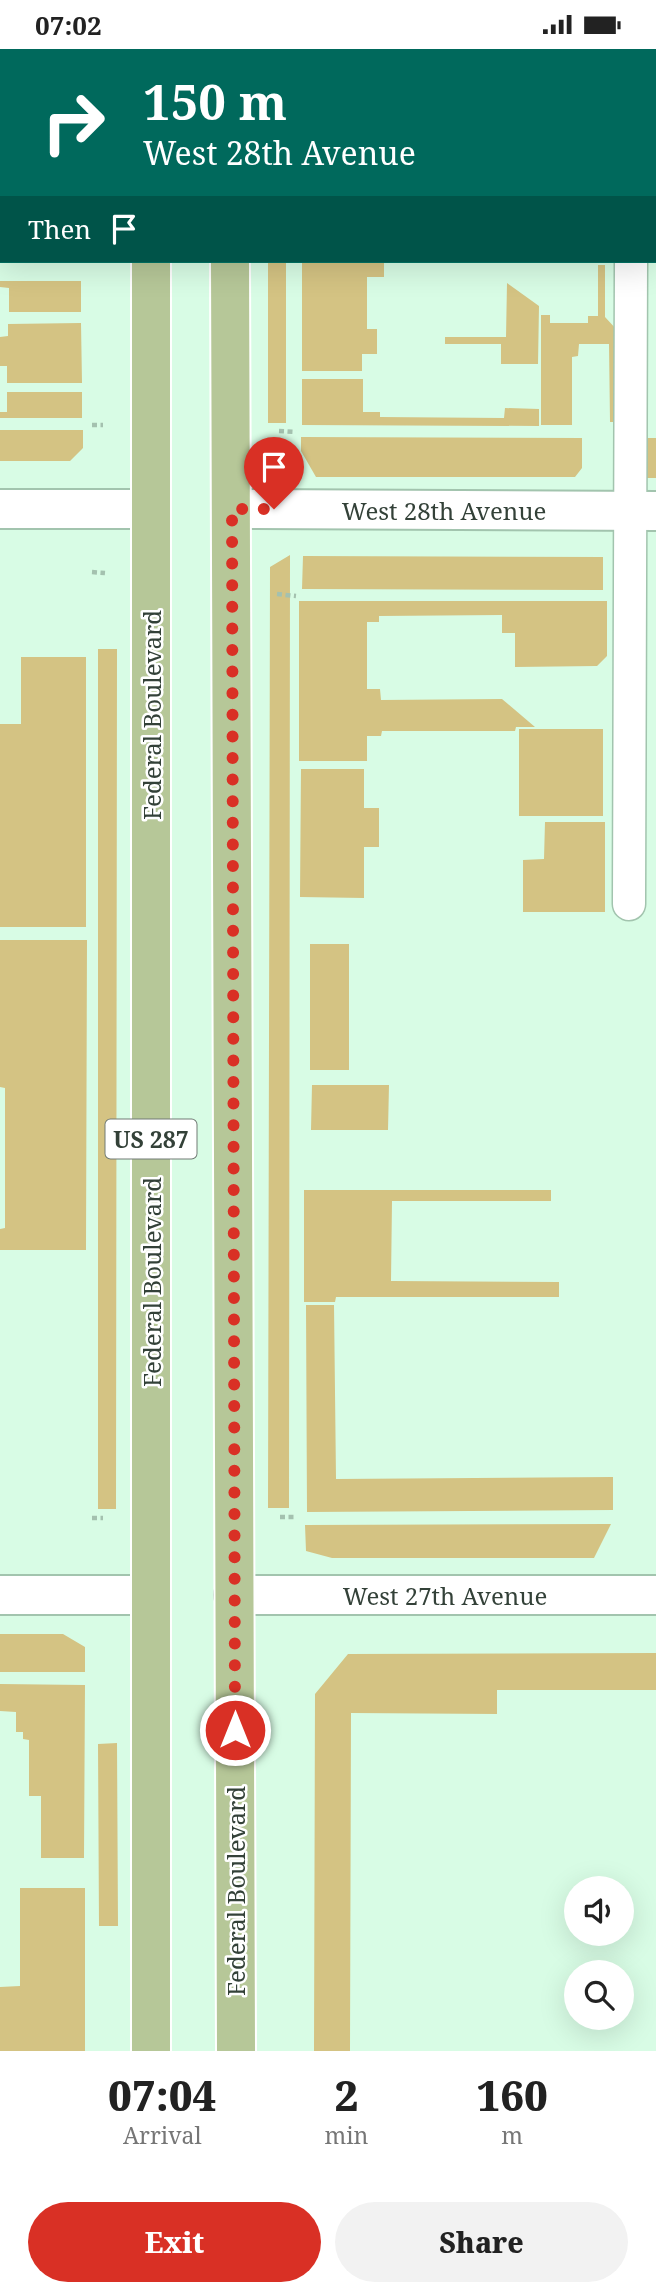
<!DOCTYPE html>
<style>
:root{--surface:#fff;--page:#f2f2f2;--text:#222;--muted:#767676;--accent:#d93025}
body{margin:0;font-family:"Noto Serif",serif;background:var(--page);color:var(--text);height:100vh;display:flex;flex-direction:column;font-size:26px;white-space:nowrap}
*{box-sizing:border-box;margin:0}
p{font-size:23px;color:var(--muted)}
.icon{flex:none;width:38px;height:38px;fill:none;stroke:currentColor;stroke-width:2;stroke-linecap:round;stroke-linejoin:round}
.map{position:relative;height:2002px;overflow:hidden}
.drawer{display:flex;flex-direction:column;background:var(--surface);flex:1}
.drawer>*{flex:none}
.guide{position:absolute;left:0px;top:0px;width:656px;height:214px;box-shadow:0 7px 28px #0002;background:#00695c;color:#fff;overflow:hidden}
.buttons{position:absolute;left:564px;top:1827px;display:grid;gap:14px}
.buttons a{display:grid;place-items:center;width:70px;height:70px;border-radius:50%;background:var(--surface);box-shadow:0 7px 28px #0002;font-size:35px}
.pin{position:absolute;display:grid;place-items:center;width:60px;height:60px;color:#fff;margin:-72px -30px;border-radius:50% 50% 50% 0;rotate:-45deg;box-shadow:0 0 7px #0007}
.pin .icon{rotate:45deg}
.me{position:absolute;width:77px;margin:-38px;rotate:0deg;stroke-linejoin:round;filter:drop-shadow(0 0 5px #0008)}
.turn{display:flex;align-items:center;gap:24px;height:147px;padding:0 28px;font-size:32px}
.turn .icon{width:91px;height:91px;stroke-width:2.5}
.turn b{display:block;font-size:49px;line-height:60px}
.then{display:flex;align-items:center;height:66px;padding:0 28px;background:#0003;gap:14px;font-size:26px}
.eta{display:flex;justify-content:space-evenly;align-items:center;height:119px;text-align:center}
.eta b{font-size:42px;font-weight:800;line-height:49px}
.action{display:flex;gap:14px;margin-top:auto;padding:14px 28px}
.action a{flex:1;height:80px;border-radius:42px;background:var(--accent);color:#fff;font-size:28px;font-weight:800;line-height:80px;text-align:center}
.action a+a{background:var(--page);color:var(--text)}
.status{display:flex;justify-content:space-between;align-items:center;height:49px;padding:0 35px;background:var(--surface);direction:ltr}
.status svg{height:19px;fill:currentColor}
.map>svg:first-child{display:block}
</style>
<div class="status"><b>07:02</b><svg viewBox="0 0 49 12"><path d="M0 12V9h3v3zM5 12V6h3v6zM10 12V3h3v9zM15 12V0h3v12zM26 1h20v11H26zM47 4h2v5h-2z"/></svg></div>
<div class="map">
<svg width="656" height="2002" viewBox="0 0 656 2002">
<rect width="100%" height="100%" fill="#d8fce5"/>
<path fill="#d4c383" d="M 268,212 L 286,212 L 286,374 L 268,374 Z
M 302,212 L 384,212 L 384,228 L 367,228 L 367,280 L 377,280 L 377,305 L 362,305 L 362,322 L 302,322 Z
M 598,216 L 605,216 L 605,268 L 617,281 L 617,373 L 610,373 L 609,295 L 579,295 L 578,307 L 572,308 L 572,376 L 541,376 L 541,266 L 550,266 L 550,274 L 588,274 L 588,267 L 598,267 Z
M 0,232 L 81,232 L 81,263 L 9,263 L 9,239 L 0,238 Z
M 507,234 L 539,257 L 538,315 L 501,315 L 501,295 L 445,295 L 445,288 L 506,288 Z
M 81,274 L 82,334 L 7,334 L 7,317 L 0,317 L 0,288 L 8,287 L 8,275 Z
M 302,330 L 363,330 L 363,363 L 380,363 L 380,368 L 504,369 L 505,359 L 539,360 L 539,377 L 302,376 Z
M 7,343 L 82,343 L 82,369 L 0,369 L 0,363 L 7,363 Z
M 0,381 L 83,381 L 83,399 L 70,412 L 0,412 Z
M 301,388 L 582,389 L 582,419 L 575,428 L 316,428 L 301,402 Z
M 643,389 L 656,389 L 656,429 L 643,429 Z
M 290,506 L 289,1459 L 268,1459 L 270,518 Z
M 303,507 L 603,508 L 603,541 L 302,540 Z
M 299,552 L 607,552 L 607,607 L 597,617 L 515,618 L 515,584 L 502,584 L 502,566 L 379,567 L 379,573 L 367,573 L 367,640 L 380,640 L 381,651 L 502,650 L 535,678 L 516,678 L 515,682 L 382,682 L 381,687 L 367,687 L 367,712 L 299,712 Z
M 98,600 L 117,600 L 116,1460 L 98,1460 Z
M 21,608 L 86,608 L 86,878 L 0,878 L 0,675 L 21,675 Z
M 519,680 L 603,680 L 603,767 L 519,767 Z
M 301,720 L 364,720 L 364,759 L 379,759 L 379,798 L 364,798 L 364,849 L 300,848 Z
M 545,773 L 605,773 L 605,863 L 523,863 L 523,811 L 544,810 Z
M 0,891 L 87,891 L 86,1201 L 0,1201 L 0,1180 L 5,1179 L 5,1039 L 0,1038 Z
M 310,895 L 349,895 L 349,1021 L 310,1021 Z
M 312,1036 L 389,1036 L 388,1081 L 311,1081 Z
M 304,1141 L 551,1141 L 551,1152 L 392,1152 L 391,1232 L 559,1233 L 559,1248 L 336,1248 L 335,1253 L 304,1253 Z
M 306,1256 L 334,1256 L 336,1430 L 613,1428 L 613,1461 L 307,1463 Z
M 611,1475 L 594,1509 L 332,1509 L 306,1502 L 305,1476 Z
M 0,1585 L 63,1585 L 85,1598 L 85,1623 L 0,1623 Z
M 656,1604 L 656,1641 L 497,1641 L 497,1665 L 351,1664 L 350,2002 L 314,2002 L 315,1645 L 348,1605 Z
M 0,1635 L 85,1636 L 84,1809 L 41,1809 L 41,1747 L 29,1747 L 29,1691 L 23,1690 L 23,1683 L 16,1683 L 16,1663 L 0,1662 Z
M 117,1694 L 118,1877 L 99,1877 L 98,1695 Z
M 20,1839 L 85,1839 L 85,2002 L 0,2002 L 0,1938 L 20,1937 Z"/>
<g fill="none" stroke-linecap="round" stroke-linejoin="round">
<defs>
<path id="lane" d="M 629,855 L 631,212"/>
<path id="street" d="M 0,460 L 151,460
M 232,460 L 656,462
M 0,1546 L 151,1546
M 234,1546 L 656,1546"/>
<path id="primary" d="M 151,0 L 151,2
M 230,0 L 230,2
M 151,212 L 151,2002
M 230,212 L 236,2002"/>
</defs>
<use href="#lane" stroke="#a2c4ae" stroke-width="35"/>
<use href="#street" stroke="#a2c4ae" stroke-width="42"/>
<use href="#primary" stroke="#fff" stroke-width="42"/>
<path stroke="#a4c1af" stroke-width="4.5" stroke-dasharray="5 3.5" stroke-linecap="butt" d="M 92,376 L 103,376
M 279,382 L 296,383
M 92,523 L 105,524
M 277,545 L 296,547
M 280,1468 L 297,1468
M 92,1469 L 103,1469"/>
<use href="#lane" stroke="#fff" stroke-width="32"/>
<use href="#street" stroke="#fff" stroke-width="38"/>
<use href="#primary" stroke="#b6c798" stroke-width="38"/>
</g>
<g fill="none" stroke-linecap="round" stroke-linejoin="round">
<path stroke="#d93025" stroke-width="12" stroke-dasharray="0 21.6" d="M 235,1681 L 232,460 L 274,460"/>
</g>
<g text-anchor="middle" dominant-baseline="central" stroke-width="5" stroke-linejoin="round" paint-order="stroke">
<rect fill="#fff" stroke="#707a74" stroke-width="2" x="105.5" y="1070.5" width="91" height="39" rx="5"/>
<g font-size="23" font-weight="bold" fill="#334138">
<text x="151" y="1090">US 287</text>
</g>
<g font-size="24" fill="#334138" stroke="#fff">
<text x="444" y="461">West 28th Avenue</text>
<text transform="translate(151 666) rotate(-90)">Federal Boulevard</text>
<text transform="translate(151 1233) rotate(-90)">Federal Boulevard</text>
<text x="445" y="1546">West 27th Avenue</text>
<text transform="translate(235 1842) rotate(-90)">Federal Boulevard</text>
</g>
</g>
</svg>
<div class="buttons">
<a><svg class="icon" aria-label="sound" viewBox="0 0 24 24"><path d="M4 9h4l5-4v14l-5-4H4zM17 9q2 3 0 6"/></svg></a>
<a><svg class="icon" aria-label="search" viewBox="0 0 24 24"><circle cx="10" cy="10" r="6"/><path d="M15 15l6 6"/></svg></a>
</div>
<div class="pin" style="left:274px;top:460px;background:#d93025"><svg class="icon" aria-label="arrive" viewBox="0 0 24 24"><path d="M6 21V4h12l-3 4 3 4H6"/></svg></div>
<svg class="me" style="left:235px;top:1681px" viewBox="-20 -20 40 40"><circle r="17" fill="#d93025" stroke="#fff" stroke-width="3"/><path d="M0-11L8 9 0 5-8 9z" fill="#fff"/></svg>
<div class="guide">
<div class="turn"><svg class="icon" aria-label="right" viewBox="0 0 24 24"><path d="M7 20v-9h11M14 6l5 5-5 5"/></svg><div><b>150 m</b>West 28th Avenue</div></div>
<div class="then">Then<svg class="icon" aria-label="arrive" viewBox="0 0 24 24"><path d="M6 21V4h12l-3 4 3 4H6"/></svg></div>
</div>
</div>
<section class="drawer">
<div class="eta">
<div><b>07:04</b><p>Arrival</p></div>
<div><b>2</b><p>min</p></div>
<div><b>160</b><p>m</p></div>
</div>
<div class="action"><a>Exit</a><a>Share</a></div>
</section>
